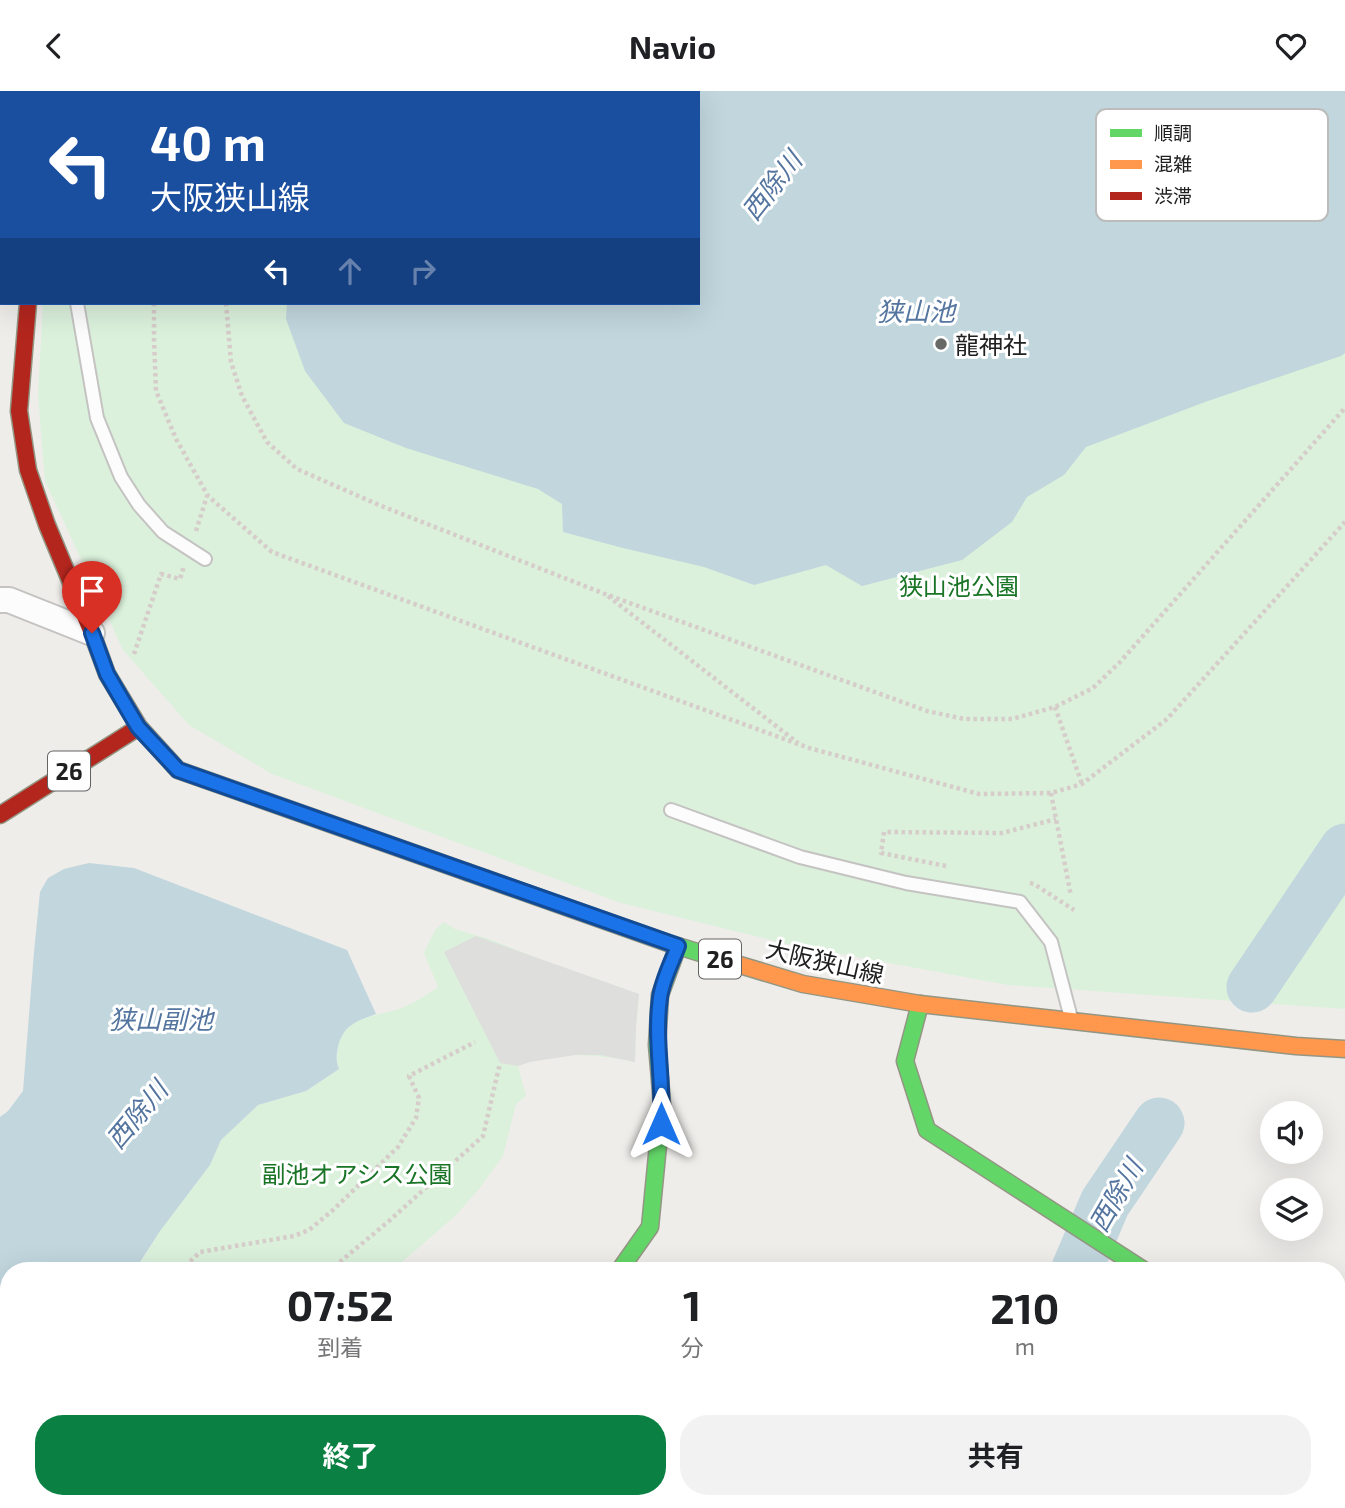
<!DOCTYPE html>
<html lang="ja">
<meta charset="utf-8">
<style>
:root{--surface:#fff;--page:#f2f2f2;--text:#202124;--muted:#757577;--accent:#0b8043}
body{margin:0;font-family:"Exo 2","Noto Sans JP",sans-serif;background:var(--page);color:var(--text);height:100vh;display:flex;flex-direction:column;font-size:26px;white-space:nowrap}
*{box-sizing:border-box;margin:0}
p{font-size:23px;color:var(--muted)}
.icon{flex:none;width:38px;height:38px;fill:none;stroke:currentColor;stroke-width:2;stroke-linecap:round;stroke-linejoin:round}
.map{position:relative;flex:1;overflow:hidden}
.sheet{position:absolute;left:0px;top:1171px;width:1346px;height:247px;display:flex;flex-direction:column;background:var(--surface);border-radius:28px 28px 0 0;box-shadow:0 7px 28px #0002}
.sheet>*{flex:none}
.top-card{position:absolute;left:0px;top:0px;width:700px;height:214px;box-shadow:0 7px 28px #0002;background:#1a4fa0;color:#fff;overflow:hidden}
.tools{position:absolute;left:1260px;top:1010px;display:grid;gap:14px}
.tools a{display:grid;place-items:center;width:63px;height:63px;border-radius:50%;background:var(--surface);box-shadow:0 7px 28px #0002;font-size:35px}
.pin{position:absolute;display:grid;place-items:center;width:60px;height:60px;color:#fff;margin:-72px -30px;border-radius:50% 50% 50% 0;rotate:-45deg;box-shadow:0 0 7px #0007}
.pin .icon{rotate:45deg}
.me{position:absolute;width:77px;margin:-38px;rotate:0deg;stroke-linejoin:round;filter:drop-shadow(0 0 5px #0008)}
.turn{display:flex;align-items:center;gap:24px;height:147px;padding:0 35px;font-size:32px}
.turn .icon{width:91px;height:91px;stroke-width:2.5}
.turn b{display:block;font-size:49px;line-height:60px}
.lanes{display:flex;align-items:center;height:66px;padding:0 35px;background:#0003;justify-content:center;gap:35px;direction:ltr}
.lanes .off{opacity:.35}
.eta{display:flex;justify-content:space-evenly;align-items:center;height:119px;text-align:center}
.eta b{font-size:42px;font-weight:700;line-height:49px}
.primary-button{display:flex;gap:14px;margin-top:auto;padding:14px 35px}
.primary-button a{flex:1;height:80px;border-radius:28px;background:var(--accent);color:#fff;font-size:28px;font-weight:700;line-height:80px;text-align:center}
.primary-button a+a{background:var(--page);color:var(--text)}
header{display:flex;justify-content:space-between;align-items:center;height:91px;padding:0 35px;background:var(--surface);font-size:32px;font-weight:700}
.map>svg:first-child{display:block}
</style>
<header><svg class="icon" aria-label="back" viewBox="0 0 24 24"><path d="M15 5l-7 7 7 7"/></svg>Navio<svg class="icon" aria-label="heart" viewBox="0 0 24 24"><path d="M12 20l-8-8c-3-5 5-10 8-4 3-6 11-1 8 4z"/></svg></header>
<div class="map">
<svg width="1345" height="1417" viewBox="0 0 1345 1417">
<rect width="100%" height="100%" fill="#eeedea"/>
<path fill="#dbf1dc" d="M 0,0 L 1345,0 L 1345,918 L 1008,894 L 787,853 L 621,812 L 272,683 L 189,634 L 123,559 L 45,390 L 38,304 L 43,212 L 698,212 L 698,2 L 2,2 L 2,55 L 0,52 Z
M 444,831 L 455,838 L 489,848 L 540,868 L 639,903 L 636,936 L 635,971 C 595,963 557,960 518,975 L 526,1005 L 516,1013 L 503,1065 L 479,1098 L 456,1124 L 393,1179 L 135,1180 L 160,1140 L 210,1074 L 221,1049 L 258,1014 L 306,1000 L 339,978 C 336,969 337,962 339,952 C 346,925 377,925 399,918 C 413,913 426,904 438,896 L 424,862 L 435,839 Z
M 9,1363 L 9,1409 L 273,1409 L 262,1417 L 0,1417 L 0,1369 Z"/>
<path fill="#dededc" d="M 476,845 L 639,903 L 636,936 L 635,971 L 600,964 L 575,964 L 530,971 L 518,975 L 500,972 L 444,861 Z"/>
<path fill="#c1d6dd" d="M 302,0 L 1345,0 L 1345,262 L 1341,265 L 1205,311 L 1086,356 L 1064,384 L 1027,406 L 1012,431 L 962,469 L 862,495 L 826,474 L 754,494 L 704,476 L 623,457 L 563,441 L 562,413 L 538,398 L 406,357 L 344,332 L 305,280 L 286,228 L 287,212 L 698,212 L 698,2 L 302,2 Z
M 89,772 L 134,777 L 347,859 L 376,923 C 357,930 343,934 338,956 C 336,965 336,970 339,978 L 306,1000 L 258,1014 L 221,1049 L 210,1074 L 160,1140 L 135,1179 L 9,1180 L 9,1363 L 0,1369 L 0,1026 L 8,1020 L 23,1000 L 34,861 L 40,801 L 48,787 L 64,778 Z"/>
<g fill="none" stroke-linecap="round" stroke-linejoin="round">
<path stroke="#c1d6dd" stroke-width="51" d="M 1252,896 L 1345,758
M 1076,1180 L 1105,1112 L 1159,1032
M 951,1417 L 958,1409"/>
<defs>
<path id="lane" d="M 0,32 L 2,31
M 77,212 L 97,327 L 121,386 L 139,414 L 163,441 L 205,468
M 671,719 L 800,766 L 906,792 L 1020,811 L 1051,851 L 1071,927"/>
<path id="street" d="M 0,509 L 9,509 L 92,542
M 1337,1311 L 1345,1313
M 475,1417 L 481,1409"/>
<path id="fast" d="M 467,781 L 668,852 L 720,868
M 920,913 L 905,970 L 927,1039 L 1145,1180
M 619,1180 L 650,1136 L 662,1013 L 657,954 L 660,904 L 678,855"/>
<path id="slow" d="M 720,868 L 803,893 L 920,913 L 1296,955 L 1345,958"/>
<path id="jam" d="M 0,76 L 2,78
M 28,212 L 19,320 L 28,379 L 47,434 L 92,542 L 107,583 L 139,636
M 0,724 L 139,636 L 178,679 L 467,781
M 1337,1341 L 1345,1349"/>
</defs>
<use href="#lane" stroke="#c4c3c2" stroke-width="16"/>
<use href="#street" stroke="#c4c3c2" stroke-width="28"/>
<use href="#fast" stroke="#949684" stroke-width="19"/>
<use href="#slow" stroke="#949684" stroke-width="19"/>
<use href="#jam" stroke="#949684" stroke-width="19"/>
<path stroke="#d6ccc9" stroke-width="4.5" stroke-dasharray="3.5 3.5" stroke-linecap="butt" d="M 163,2 L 163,0
M 238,2 L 238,0
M 154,212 L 154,248 L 156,300 L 176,348 L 208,405 L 272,461 L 809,657 L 979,703 L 1051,702 L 1082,693 L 1167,628 L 1345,431
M 226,212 L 231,271 L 242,305 L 267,351 L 297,378 L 379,414 L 605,503 L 927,620 L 964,628 L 1012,628 L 1055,616 L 1093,597 L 1120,571 L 1345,317
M 196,440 L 207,405
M 608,505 L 798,652
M 134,563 L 161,483 L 180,488 L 184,475
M 1055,616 L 1082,693
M 1051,702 L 1071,805
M 946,775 L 881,762 L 884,741 L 1002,742 L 1056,728
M 1030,792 L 1034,793 L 1074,819
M 180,1180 L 200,1161 L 294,1145 L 309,1139 L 332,1120 L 398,1056 L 416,1027 L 419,1007 L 409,985 L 475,951
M 329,1180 L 389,1130 L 483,1045 L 500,972
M 34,1417 L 45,1409
M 116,1417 L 124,1409"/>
<use href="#lane" stroke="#fcfcfc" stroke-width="12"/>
<use href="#street" stroke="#fcfcfc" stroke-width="24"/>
<use href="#fast" stroke="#63d668" stroke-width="16"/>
<use href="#slow" stroke="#ff974d" stroke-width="16"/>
<use href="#jam" stroke="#b3261e" stroke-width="16"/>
</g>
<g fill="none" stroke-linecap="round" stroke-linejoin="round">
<defs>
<path id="route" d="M 92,542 L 107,583 L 138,636 L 178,679 L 678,855 C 672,871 662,890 660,907 C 654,950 664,991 661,1033"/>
</defs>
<use href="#route" stroke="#114b97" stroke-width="18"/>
<use href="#route" stroke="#1a73e8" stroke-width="12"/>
</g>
<circle fill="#686867" stroke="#fff" stroke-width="2.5" cx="941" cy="253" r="7"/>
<g text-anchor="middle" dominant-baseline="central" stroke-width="6" stroke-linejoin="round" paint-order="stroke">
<g fill="#fff" stroke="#636363" stroke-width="2">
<rect x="48" y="660.5" width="42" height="39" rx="5"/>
<rect x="699" y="848.5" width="42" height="39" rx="5"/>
</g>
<g font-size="23" font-weight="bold" fill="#202020">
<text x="69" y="680">26</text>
<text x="720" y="868">26</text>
</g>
<g font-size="24" fill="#202020" stroke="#fff" text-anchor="start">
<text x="955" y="253">龍神社</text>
</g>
<g font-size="24" fill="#197426" stroke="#fff">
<text x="959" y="494">狭山池公園</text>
<text x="357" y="1082">副池オアシス公園</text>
</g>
<g font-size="24" fill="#202020" stroke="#fff">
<text transform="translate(825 870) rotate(13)">大阪狭山線</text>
</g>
<g font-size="26" font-style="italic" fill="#54759f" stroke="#fff">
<text transform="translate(771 94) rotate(-52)">西除川</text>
<text x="916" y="219">狭山池</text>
<text x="161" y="927">狭山副池</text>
<text transform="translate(136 1023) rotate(-50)">西除川</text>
<text transform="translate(1115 1104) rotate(-60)">西除川</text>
</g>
</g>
<rect x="1096" y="18" width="232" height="112" rx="10" fill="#fff" stroke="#bcbcbc" stroke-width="2"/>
<rect x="1110" y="38" width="32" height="8" fill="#63d668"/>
<rect x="1110" y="69" width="32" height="9" fill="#ff974d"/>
<rect x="1110" y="101" width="32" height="8" fill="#b3261e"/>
<g font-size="19" fill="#202020">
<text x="1154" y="49">順調</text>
<text x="1154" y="80">混雑</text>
<text x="1154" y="112">渋滞</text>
</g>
</svg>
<div class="tools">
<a><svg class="icon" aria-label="sound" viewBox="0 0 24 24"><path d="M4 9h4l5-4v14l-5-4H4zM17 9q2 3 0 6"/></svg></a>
<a><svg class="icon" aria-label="layers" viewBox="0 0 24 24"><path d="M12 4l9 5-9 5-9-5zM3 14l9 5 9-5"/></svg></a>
</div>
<div class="pin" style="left:92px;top:542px;background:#d93025"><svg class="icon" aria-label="arrive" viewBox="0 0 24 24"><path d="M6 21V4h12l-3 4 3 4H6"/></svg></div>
<svg class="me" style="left:661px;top:1033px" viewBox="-20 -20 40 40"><path d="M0-17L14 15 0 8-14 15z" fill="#1a73e8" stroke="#fff" stroke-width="4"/></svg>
<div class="top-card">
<div class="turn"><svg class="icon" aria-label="left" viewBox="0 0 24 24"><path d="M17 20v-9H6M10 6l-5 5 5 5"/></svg><div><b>40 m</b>大阪狭山線</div></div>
<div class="lanes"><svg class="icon" aria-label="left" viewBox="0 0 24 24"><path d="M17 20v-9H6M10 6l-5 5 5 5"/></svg><svg class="icon off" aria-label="ahead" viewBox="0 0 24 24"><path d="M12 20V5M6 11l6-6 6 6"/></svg><svg class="icon off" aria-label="right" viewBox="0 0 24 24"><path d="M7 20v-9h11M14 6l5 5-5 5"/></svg></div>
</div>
<section class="sheet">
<div class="eta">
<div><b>07:52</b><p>到着</p></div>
<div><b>1</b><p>分</p></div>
<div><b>210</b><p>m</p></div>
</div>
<div class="primary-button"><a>終了</a><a>共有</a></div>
</section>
</div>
